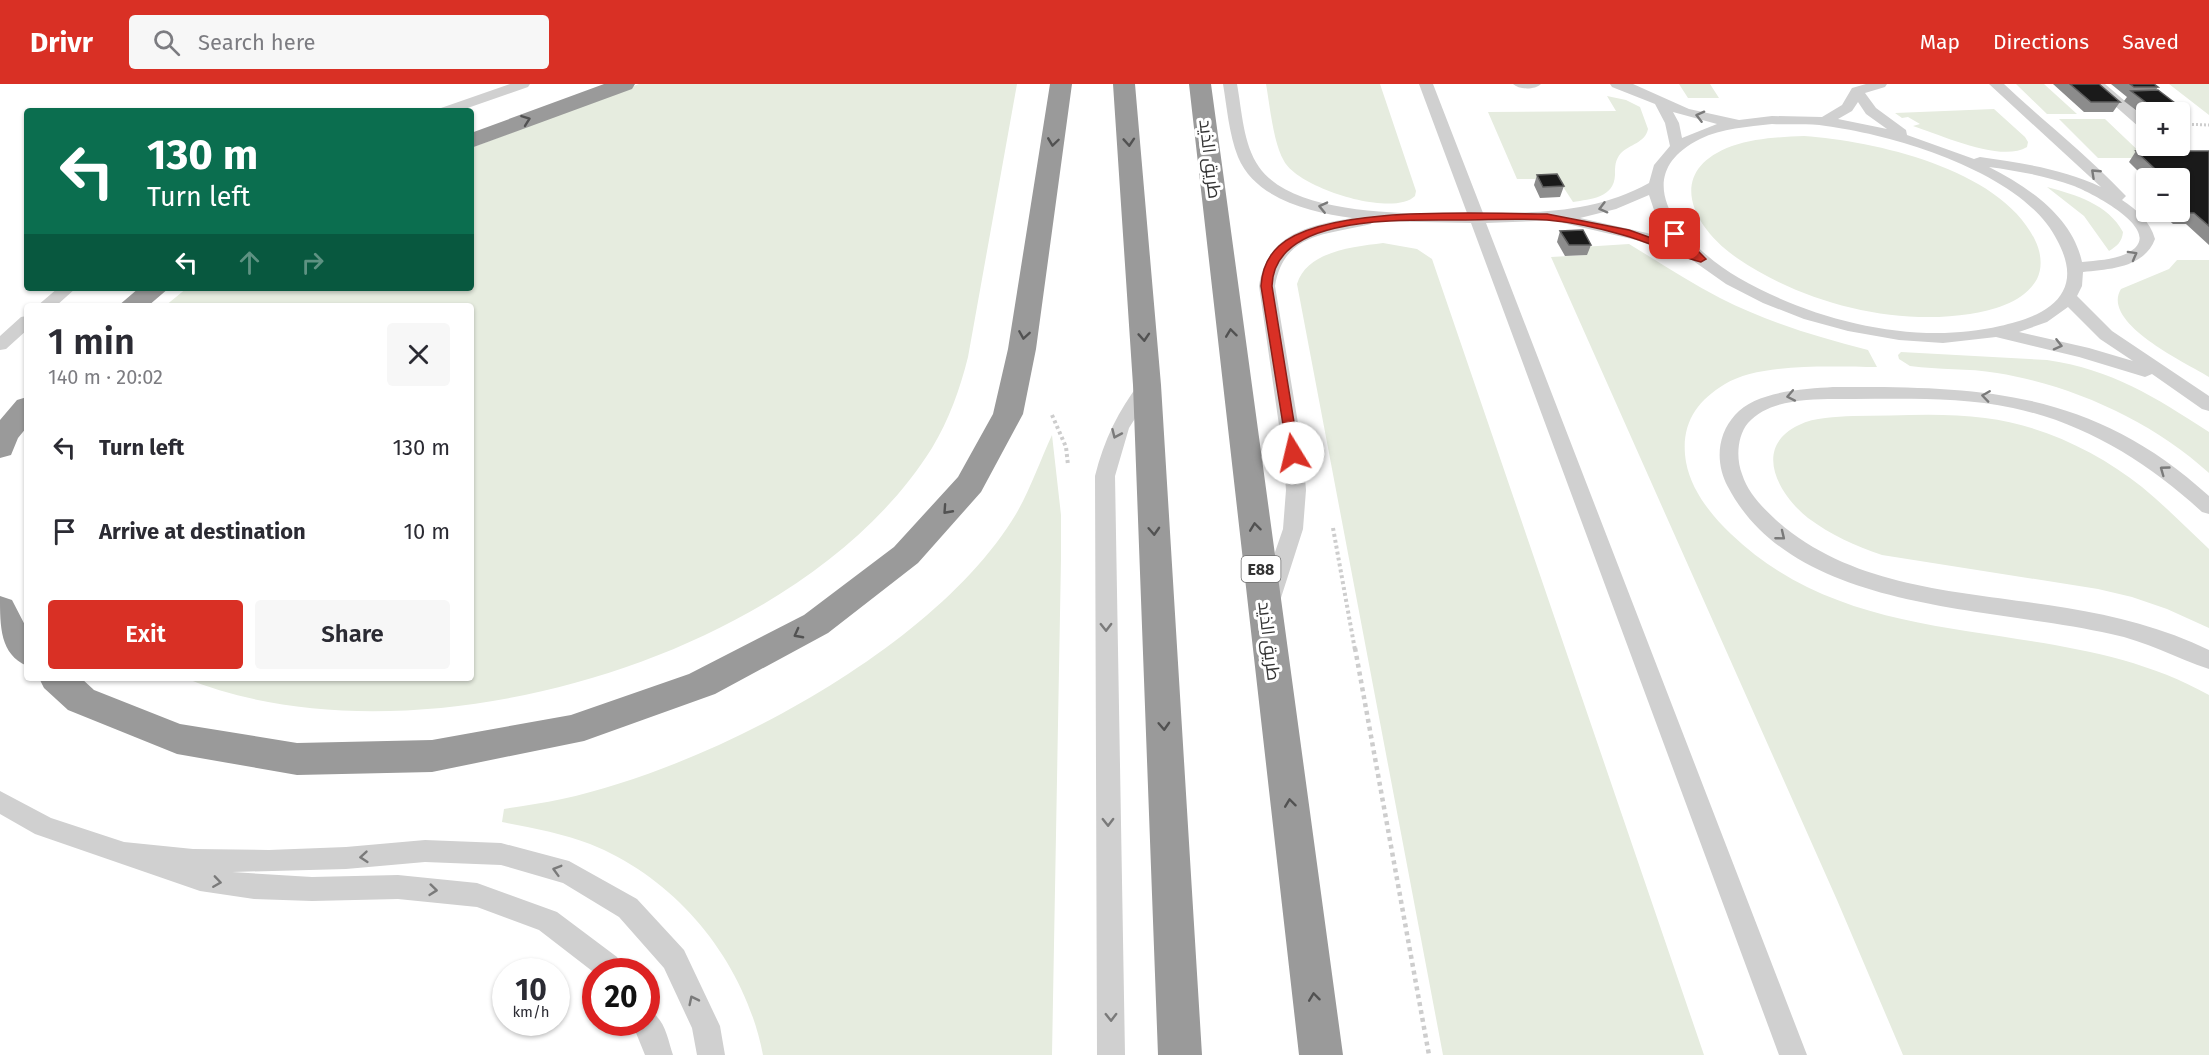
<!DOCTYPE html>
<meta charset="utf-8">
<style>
:root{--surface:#fff;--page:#f7f7f7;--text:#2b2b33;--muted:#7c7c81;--accent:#d93025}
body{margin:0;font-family:"Fira Sans",Cairo,sans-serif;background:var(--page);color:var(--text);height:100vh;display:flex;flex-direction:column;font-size:22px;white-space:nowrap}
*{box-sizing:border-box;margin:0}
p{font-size:20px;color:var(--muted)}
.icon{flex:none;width:33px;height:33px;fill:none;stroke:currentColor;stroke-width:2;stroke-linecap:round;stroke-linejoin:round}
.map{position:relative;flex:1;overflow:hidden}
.sheet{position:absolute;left:24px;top:219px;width:450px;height:378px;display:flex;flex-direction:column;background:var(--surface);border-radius:6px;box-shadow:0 2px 4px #0004}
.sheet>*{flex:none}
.top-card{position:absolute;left:24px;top:24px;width:450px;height:183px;border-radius:6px;box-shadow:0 2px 4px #0004;background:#0b6e4f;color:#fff;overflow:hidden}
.buttons{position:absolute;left:2136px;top:18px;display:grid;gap:12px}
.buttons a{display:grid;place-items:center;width:54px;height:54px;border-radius:6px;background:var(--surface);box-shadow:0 2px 4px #0004;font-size:30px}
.speed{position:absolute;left:492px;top:874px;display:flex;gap:12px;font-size:30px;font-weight:700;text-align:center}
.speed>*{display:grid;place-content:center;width:78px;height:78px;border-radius:50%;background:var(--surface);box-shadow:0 2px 4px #0004;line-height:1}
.speed small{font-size:15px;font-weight:400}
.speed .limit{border:9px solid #d22;background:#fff;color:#111}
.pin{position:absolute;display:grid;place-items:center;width:51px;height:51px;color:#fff;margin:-26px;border-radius:12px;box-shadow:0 3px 9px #0006}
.me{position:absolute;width:66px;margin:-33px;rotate:351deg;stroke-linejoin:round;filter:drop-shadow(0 0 4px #0008)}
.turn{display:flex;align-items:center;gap:21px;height:126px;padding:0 24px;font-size:27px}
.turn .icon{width:78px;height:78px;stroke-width:2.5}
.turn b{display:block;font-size:42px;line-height:51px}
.lanes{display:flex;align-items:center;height:57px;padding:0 24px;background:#0003;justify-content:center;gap:30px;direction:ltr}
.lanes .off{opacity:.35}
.round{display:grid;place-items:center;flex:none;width:63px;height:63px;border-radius:6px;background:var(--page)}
.headline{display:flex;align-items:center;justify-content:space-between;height:102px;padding:0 24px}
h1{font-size:36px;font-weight:600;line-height:45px}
.button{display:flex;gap:12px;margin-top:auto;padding:12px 24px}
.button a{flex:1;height:69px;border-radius:6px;background:var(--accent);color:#fff;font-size:24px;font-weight:600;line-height:69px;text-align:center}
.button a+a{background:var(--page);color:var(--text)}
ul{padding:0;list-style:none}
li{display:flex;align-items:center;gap:18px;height:84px;padding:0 24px}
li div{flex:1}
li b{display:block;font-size:22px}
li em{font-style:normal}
header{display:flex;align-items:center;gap:36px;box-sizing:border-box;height:84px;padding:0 30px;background:var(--accent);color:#fff}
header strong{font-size:28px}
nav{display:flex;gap:33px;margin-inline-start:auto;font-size:21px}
.search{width:420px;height:54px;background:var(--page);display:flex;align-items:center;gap:15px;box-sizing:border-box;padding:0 21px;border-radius:6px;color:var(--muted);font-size:22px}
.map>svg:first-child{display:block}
</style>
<header>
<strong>Drivr</strong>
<div class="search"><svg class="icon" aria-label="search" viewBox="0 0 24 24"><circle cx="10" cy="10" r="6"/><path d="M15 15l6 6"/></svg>Search here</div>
<nav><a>Map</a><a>Directions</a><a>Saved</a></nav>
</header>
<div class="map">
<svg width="2209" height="971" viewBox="0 0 2209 971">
<rect width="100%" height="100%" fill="#fff"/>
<path fill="#e6ecdf" d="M 639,0 L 1017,0 L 968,273 C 960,305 949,336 932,364 C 800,576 412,687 185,594 L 471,594 L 471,222 L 165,222 L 187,204 L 471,204 L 471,64 Z
M 1266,0 L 1380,0 L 1416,107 L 1415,112 C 1393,134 1298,104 1284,77 C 1273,58 1270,22 1266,0 Z
M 1679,0 L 1710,0 L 1719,14 L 1688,14 Z
M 2016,0 L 2044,0 L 2077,30 L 2047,30 Z
M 2169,0 L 2209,0 L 2209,31 Z
M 1607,12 L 1626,16 L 1640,23 L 1648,45 C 1645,59 1630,60 1621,69 C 1615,76 1615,82 1615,91 C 1614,114 1591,115 1573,118 L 1558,95 L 1517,95 L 1488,28 L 1616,27 Z
M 1994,25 L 2025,53 L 2028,58 L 2027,63 C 2001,79 1941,51 1913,42 L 1920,40 L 1908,33 L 1902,34 L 1895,29 Z
M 2059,35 L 2105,35 L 2146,74 L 2098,74 Z
M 1804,52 C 1875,57 2001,85 2035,156 C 2041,168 2043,183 2037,195 C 2024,218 1994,226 1970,230 C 1892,242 1801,218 1737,174 C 1692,143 1664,87 1732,62 C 1755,54 1780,53 1804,52 Z
M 2047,103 C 2076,111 2108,120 2123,148 C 2122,158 2117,162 2109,167 L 2084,132 Z
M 1383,159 L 1417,165 L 1432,175 L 1704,971 L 1443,971 L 1297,200 C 1307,167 1353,163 1383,159 Z
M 1629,160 C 1659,178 1689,198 1720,214 C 1767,238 1817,253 1868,266 L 1877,283 C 1835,283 1760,278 1725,300 C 1695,318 1680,342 1686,378 C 1691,406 1711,431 1731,450 C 1866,579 2057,525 2209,611 L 2209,971 L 1903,971 L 1837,816 L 1551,173 L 1586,171 L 1582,163 Z
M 2177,176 L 2209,176 L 2209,293 C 2186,279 2100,239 2121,205 L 2169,185 Z
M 1901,268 L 2047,276 C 2111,285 2155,313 2209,348 L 2209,389 C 2152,337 2072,301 1997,289 C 1968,284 1939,286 1910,282 L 1899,275 L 1898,271 Z
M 1853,332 C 1896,332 1942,328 1985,334 C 2042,341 2098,368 2142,403 C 2165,422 2187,444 2209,465 L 2209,544 L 2167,525 L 2132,513 L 2098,505 L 1882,471 C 1855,462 1831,451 1808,434 C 1778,410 1752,363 1799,341 C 1815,333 1835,333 1853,332 Z
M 1052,351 L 1061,431 L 1061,475 L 1052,971 L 763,971 C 745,878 678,795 590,760 C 562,749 531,744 502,738 L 504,725 C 523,722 543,719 562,715 C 711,683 936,564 1016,430 C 1030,406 1040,377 1052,351 Z"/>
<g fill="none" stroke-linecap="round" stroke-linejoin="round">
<path stroke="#cdcdcd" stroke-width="3" stroke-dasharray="2 2" stroke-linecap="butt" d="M 2180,40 L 2209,41"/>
<path stroke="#cdcdcd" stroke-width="4" stroke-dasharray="3 3" stroke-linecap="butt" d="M 1052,331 L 1066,363 L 1068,381
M 1333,444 L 1355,566"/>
<path stroke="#cdcdcd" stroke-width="4.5" stroke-dasharray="4 4" stroke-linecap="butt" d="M 1355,564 L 1429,971"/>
<path fill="#d0d0d0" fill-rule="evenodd" d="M 510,0 L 530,0 L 528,3 L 459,27 L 439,27 L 441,24 Z
M 1223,0 L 1237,0 C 1242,27 1243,60 1259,83 C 1294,133 1413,130 1467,129 L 1419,0 L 1433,0 L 1483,129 C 1541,129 1597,128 1649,99 L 1654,81 L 1670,62 L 1665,39 L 1655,20 L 1612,3 L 1610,0 L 1633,0 L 1689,25 L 1739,36 L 1772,32 L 1822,33 L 1842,21 L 1852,4 L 1866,0 L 1887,0 L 1885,3 L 1865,9 L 1876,24 L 1906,46 L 1907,51 L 1974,75 L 1980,73 C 2021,79 2064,85 2101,103 L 1989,0 L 2004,0 C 2043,37 2086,70 2123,109 L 2126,112 L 2122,116 C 2137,126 2150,137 2155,155 C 2144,184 2110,185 2083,188 L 2082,202 L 2077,212 L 2112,247 L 2209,312 L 2209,327 L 2202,325 L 2152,290 L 2145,293 L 2079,273 L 1996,253 L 1943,259 L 1899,256 L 1848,247 L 1804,235 L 1763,219 L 1726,200 L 1692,176 L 1636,156 L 1563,139 L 1561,136 L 1486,139 L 1807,971 L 1779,971 L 1471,139 L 1373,137 L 1371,140 C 1327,151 1284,148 1275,202 L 1303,369 L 1306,406 L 1303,445 L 1279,520 L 1276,526 L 1268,528 L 1260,526 L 1257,520 L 1283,445 L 1286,406 L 1283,369 L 1259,202 C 1267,150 1307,142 1352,134 C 1311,128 1256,116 1238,73 C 1229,50 1227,24 1223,0 ZM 1858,18 L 1866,30 L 1887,45 L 1838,35 L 1852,27 ZM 1673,28 L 1717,40 L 1682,54 L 1679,39 ZM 1772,40 C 1790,41 1808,39 1826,42 C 1895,51 2024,89 2057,156 C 2065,171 2072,190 2063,207 C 2052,229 2021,237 2000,242 C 1915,262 1814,237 1739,194 C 1690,166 1620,95 1700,55 C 1722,44 1748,43 1772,40 ZM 1989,83 C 2018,87 2047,92 2074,102 C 2089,108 2158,142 2135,164 C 2121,176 2100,176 2082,178 C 2072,132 2028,103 1989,83 ZM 1649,111 L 1655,129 L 1676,160 L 1647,149 L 1580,134 L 1616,125 ZM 2068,223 L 2100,255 L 2133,277 L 2089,264 L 2019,248 L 2047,238 Z
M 1513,0 L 1541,0 C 1535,6 1519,6 1513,0 Z
M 2090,0 L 2105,0 L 2146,35 L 2146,44 L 2139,43 Z
M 58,204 L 76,204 L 56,222 L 37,222 Z
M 27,232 L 27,246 L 6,265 L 0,266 L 0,252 L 21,233 Z
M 1147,295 L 1153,297 L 1156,301 L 1129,344 L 1115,392 L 1125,971 L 1097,971 L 1095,392 C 1104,356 1118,327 1141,297 Z
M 1833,303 C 1981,302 2093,306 2209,412 L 2209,430 L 2202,428 C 2149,379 2085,339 2013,324 C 1961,313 1907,315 1854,315 C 1822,315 1772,312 1748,339 C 1737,352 1736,375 1742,390 C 1748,409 1762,423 1776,436 C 1856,507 1966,507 2067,524 C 2115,532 2164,544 2209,566 L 2209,585 C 2176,574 2146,557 2111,550 C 1990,522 1794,529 1728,403 C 1715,379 1717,351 1735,331 C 1755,307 1804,305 1833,303 Z
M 0,707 L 51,734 L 124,758 L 193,765 L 269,766 L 346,763 L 425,756 L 501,759 L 569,777 L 637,815 L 684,866 L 720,942 L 725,971 L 697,971 L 692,944 L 664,884 L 619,833 L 563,799 L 501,781 L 425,778 L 346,785 L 232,788 L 312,793 L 398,791 L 477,799 L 557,828 L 617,873 L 625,888 L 596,890 L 539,846 L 477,823 L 398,815 L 312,817 L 254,815 L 200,807 L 35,750 L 0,730 Z
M 646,925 C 665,933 667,953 673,971 L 645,971 L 632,939 L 646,939 Z"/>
<path fill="#9a9a9a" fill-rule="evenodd" d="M 604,0 L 635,0 L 632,5 L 471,64 L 471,49 Z
M 1050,0 L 1072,0 L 1036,265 L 1023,330 L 981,408 L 918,479 L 828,549 L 715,610 L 584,657 L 432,688 L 297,691 L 177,670 L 68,626 L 44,604 L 39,594 L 81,594 L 94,606 L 180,640 L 297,659 L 432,656 L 571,631 L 689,590 L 804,531 L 894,463 L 958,393 L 993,330 L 1008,265 Z
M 1113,0 L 1135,0 L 1161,301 L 1202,971 L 1158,971 L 1133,301 Z
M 1189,0 L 1211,0 L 1343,971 L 1299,971 Z
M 139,204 L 169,204 L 148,222 L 118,222 Z
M 27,313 L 27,343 L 18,354 L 11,371 L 0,374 L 0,336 L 17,316 Z
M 0,512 L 12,516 L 27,545 L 27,582 C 0,570 0,543 0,512 Z"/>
</g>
<path fill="#8c8c8c" d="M 2053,0 L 2099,0 L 2120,18 L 2113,28 L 2084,28 Z
M 2111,0 L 2154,0 L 2158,3 L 2156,6 L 2183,25 L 2180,30 L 2180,28 L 2146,28 L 2146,34 L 2124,17 L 2127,13 Z
M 2136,67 L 2209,67 L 2209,161 L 2186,140 L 2173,140 L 2160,128 L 2180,128 L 2180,94 L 2146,94 L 2146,103 L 2139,96 L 2142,91 L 2129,78 Z
M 1537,91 L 1564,102 L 1560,113 L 1540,114 L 1534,101 Z
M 1560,147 L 1591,161 L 1587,171 L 1565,172 L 1557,158 Z"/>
<path fill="#1a1a1a" stroke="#5f5f5f" stroke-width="1.5" d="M 2070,0 L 2099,0 L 2120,18 L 2091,18 Z
M 2130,0 L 2154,0 L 2158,3 L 2134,3 Z
M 2158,6 L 2183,25 L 2156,26 L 2131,7 Z
M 2136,67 L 2209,67 L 2209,142 L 2194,129 L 2181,129 L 2179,128 L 2180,94 L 2156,94 L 2146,85 L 2155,85 Z
M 1557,90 L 1564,102 L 1543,103 L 1537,91 Z
M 1583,146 L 1591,161 L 1569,161 L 1560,147 Z"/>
<defs><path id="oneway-chevron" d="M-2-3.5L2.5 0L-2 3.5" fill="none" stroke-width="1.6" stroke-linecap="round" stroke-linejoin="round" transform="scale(1.5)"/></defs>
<g stroke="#7a7a7a">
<use href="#oneway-chevron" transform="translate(1700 32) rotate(-166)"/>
<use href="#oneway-chevron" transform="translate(2095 89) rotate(-137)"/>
<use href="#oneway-chevron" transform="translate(1323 123) rotate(-167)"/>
<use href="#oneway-chevron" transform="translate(1603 124) rotate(165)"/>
<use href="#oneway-chevron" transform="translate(2133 171) rotate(-29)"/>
<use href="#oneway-chevron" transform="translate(2058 261) rotate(14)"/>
<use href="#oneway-chevron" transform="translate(1791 312) rotate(169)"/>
<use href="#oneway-chevron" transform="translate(1986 312) rotate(-172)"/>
<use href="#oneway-chevron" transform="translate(1116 350) rotate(114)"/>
<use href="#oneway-chevron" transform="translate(2164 386) rotate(-144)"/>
<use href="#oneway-chevron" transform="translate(1781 452) rotate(39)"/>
<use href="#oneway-chevron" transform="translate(1106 543) rotate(89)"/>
<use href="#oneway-chevron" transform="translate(1108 738) rotate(89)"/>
<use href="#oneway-chevron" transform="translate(364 773) rotate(175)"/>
<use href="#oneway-chevron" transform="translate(557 786) rotate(-164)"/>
<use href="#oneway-chevron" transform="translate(217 798) rotate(8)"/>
<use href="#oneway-chevron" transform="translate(433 806) rotate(6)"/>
<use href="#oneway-chevron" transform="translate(693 916) rotate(-116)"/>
<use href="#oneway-chevron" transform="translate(1111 933) rotate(89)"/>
</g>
<g stroke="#525252">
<use href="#oneway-chevron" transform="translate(526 36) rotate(-20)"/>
<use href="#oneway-chevron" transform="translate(1053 58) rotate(98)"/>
<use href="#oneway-chevron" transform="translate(1129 58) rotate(86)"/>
<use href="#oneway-chevron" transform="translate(1231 249) rotate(-97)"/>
<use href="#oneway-chevron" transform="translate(1024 251) rotate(99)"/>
<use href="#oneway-chevron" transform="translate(1144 253) rotate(86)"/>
<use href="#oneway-chevron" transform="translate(947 426) rotate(132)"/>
<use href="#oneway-chevron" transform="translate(1255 443) rotate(-97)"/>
<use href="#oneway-chevron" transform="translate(1154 447) rotate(87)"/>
<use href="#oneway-chevron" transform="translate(798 550) rotate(152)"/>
<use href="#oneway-chevron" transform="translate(1164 642) rotate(87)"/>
<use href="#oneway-chevron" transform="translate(1290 719) rotate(-97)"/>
<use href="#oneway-chevron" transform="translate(1314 913) rotate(-97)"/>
</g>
<path fill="#d93025" stroke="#8d1f18" stroke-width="1.5" d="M 1547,130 L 1629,146 L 1685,166 L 1670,150 L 1679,148 L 1706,175 L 1701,178 C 1674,171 1649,158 1623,151 C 1599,144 1571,138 1547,136 C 1518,134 1488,136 1460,136 C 1408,137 1274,128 1272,202 L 1299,369 L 1297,372 L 1288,372 L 1261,202 C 1262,186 1267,173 1279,162 C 1326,120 1483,130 1547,130 Z"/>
<g text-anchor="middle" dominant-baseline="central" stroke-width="6" stroke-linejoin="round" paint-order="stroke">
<rect fill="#fff" stroke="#707070" stroke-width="1.5" x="1241.5" y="472" width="39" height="26" rx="4.5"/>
<g font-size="16" font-weight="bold" fill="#333">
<text x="1261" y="485">E88</text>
</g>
<g font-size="18" fill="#333" stroke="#fff">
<text transform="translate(1210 75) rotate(83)">طريق الذيد</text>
<text transform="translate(1269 557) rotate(83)">طريق الذيد</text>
</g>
</g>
</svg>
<div class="buttons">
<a>+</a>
<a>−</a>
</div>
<div class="speed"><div>10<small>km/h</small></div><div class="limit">20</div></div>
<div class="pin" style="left:1675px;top:150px;background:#d93025"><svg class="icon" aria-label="arrive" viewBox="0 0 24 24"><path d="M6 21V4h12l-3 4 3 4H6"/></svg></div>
<svg class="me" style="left:1293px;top:369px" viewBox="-20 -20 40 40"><circle r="19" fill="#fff"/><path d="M0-13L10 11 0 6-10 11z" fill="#d93025"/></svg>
<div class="top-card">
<div class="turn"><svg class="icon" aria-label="left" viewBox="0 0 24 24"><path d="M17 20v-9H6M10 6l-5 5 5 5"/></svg><div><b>130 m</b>Turn left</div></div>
<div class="lanes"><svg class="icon" aria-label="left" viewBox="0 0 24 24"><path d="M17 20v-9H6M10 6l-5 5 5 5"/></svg><svg class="icon off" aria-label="ahead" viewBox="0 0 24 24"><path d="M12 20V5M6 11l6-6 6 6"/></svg><svg class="icon off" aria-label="right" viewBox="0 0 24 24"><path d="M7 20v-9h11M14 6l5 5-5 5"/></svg></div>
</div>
<section class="sheet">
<div class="headline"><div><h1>1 min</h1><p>140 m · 20:02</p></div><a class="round"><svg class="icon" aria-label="close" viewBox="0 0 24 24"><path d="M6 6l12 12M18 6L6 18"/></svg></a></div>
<ul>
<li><svg class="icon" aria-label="left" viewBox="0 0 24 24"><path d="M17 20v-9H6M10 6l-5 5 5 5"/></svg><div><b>Turn left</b></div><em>130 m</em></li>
<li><svg class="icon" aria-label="arrive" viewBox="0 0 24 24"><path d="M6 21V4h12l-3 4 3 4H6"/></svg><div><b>Arrive at destination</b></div><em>10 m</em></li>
</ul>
<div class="button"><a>Exit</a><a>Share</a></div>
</section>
</div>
